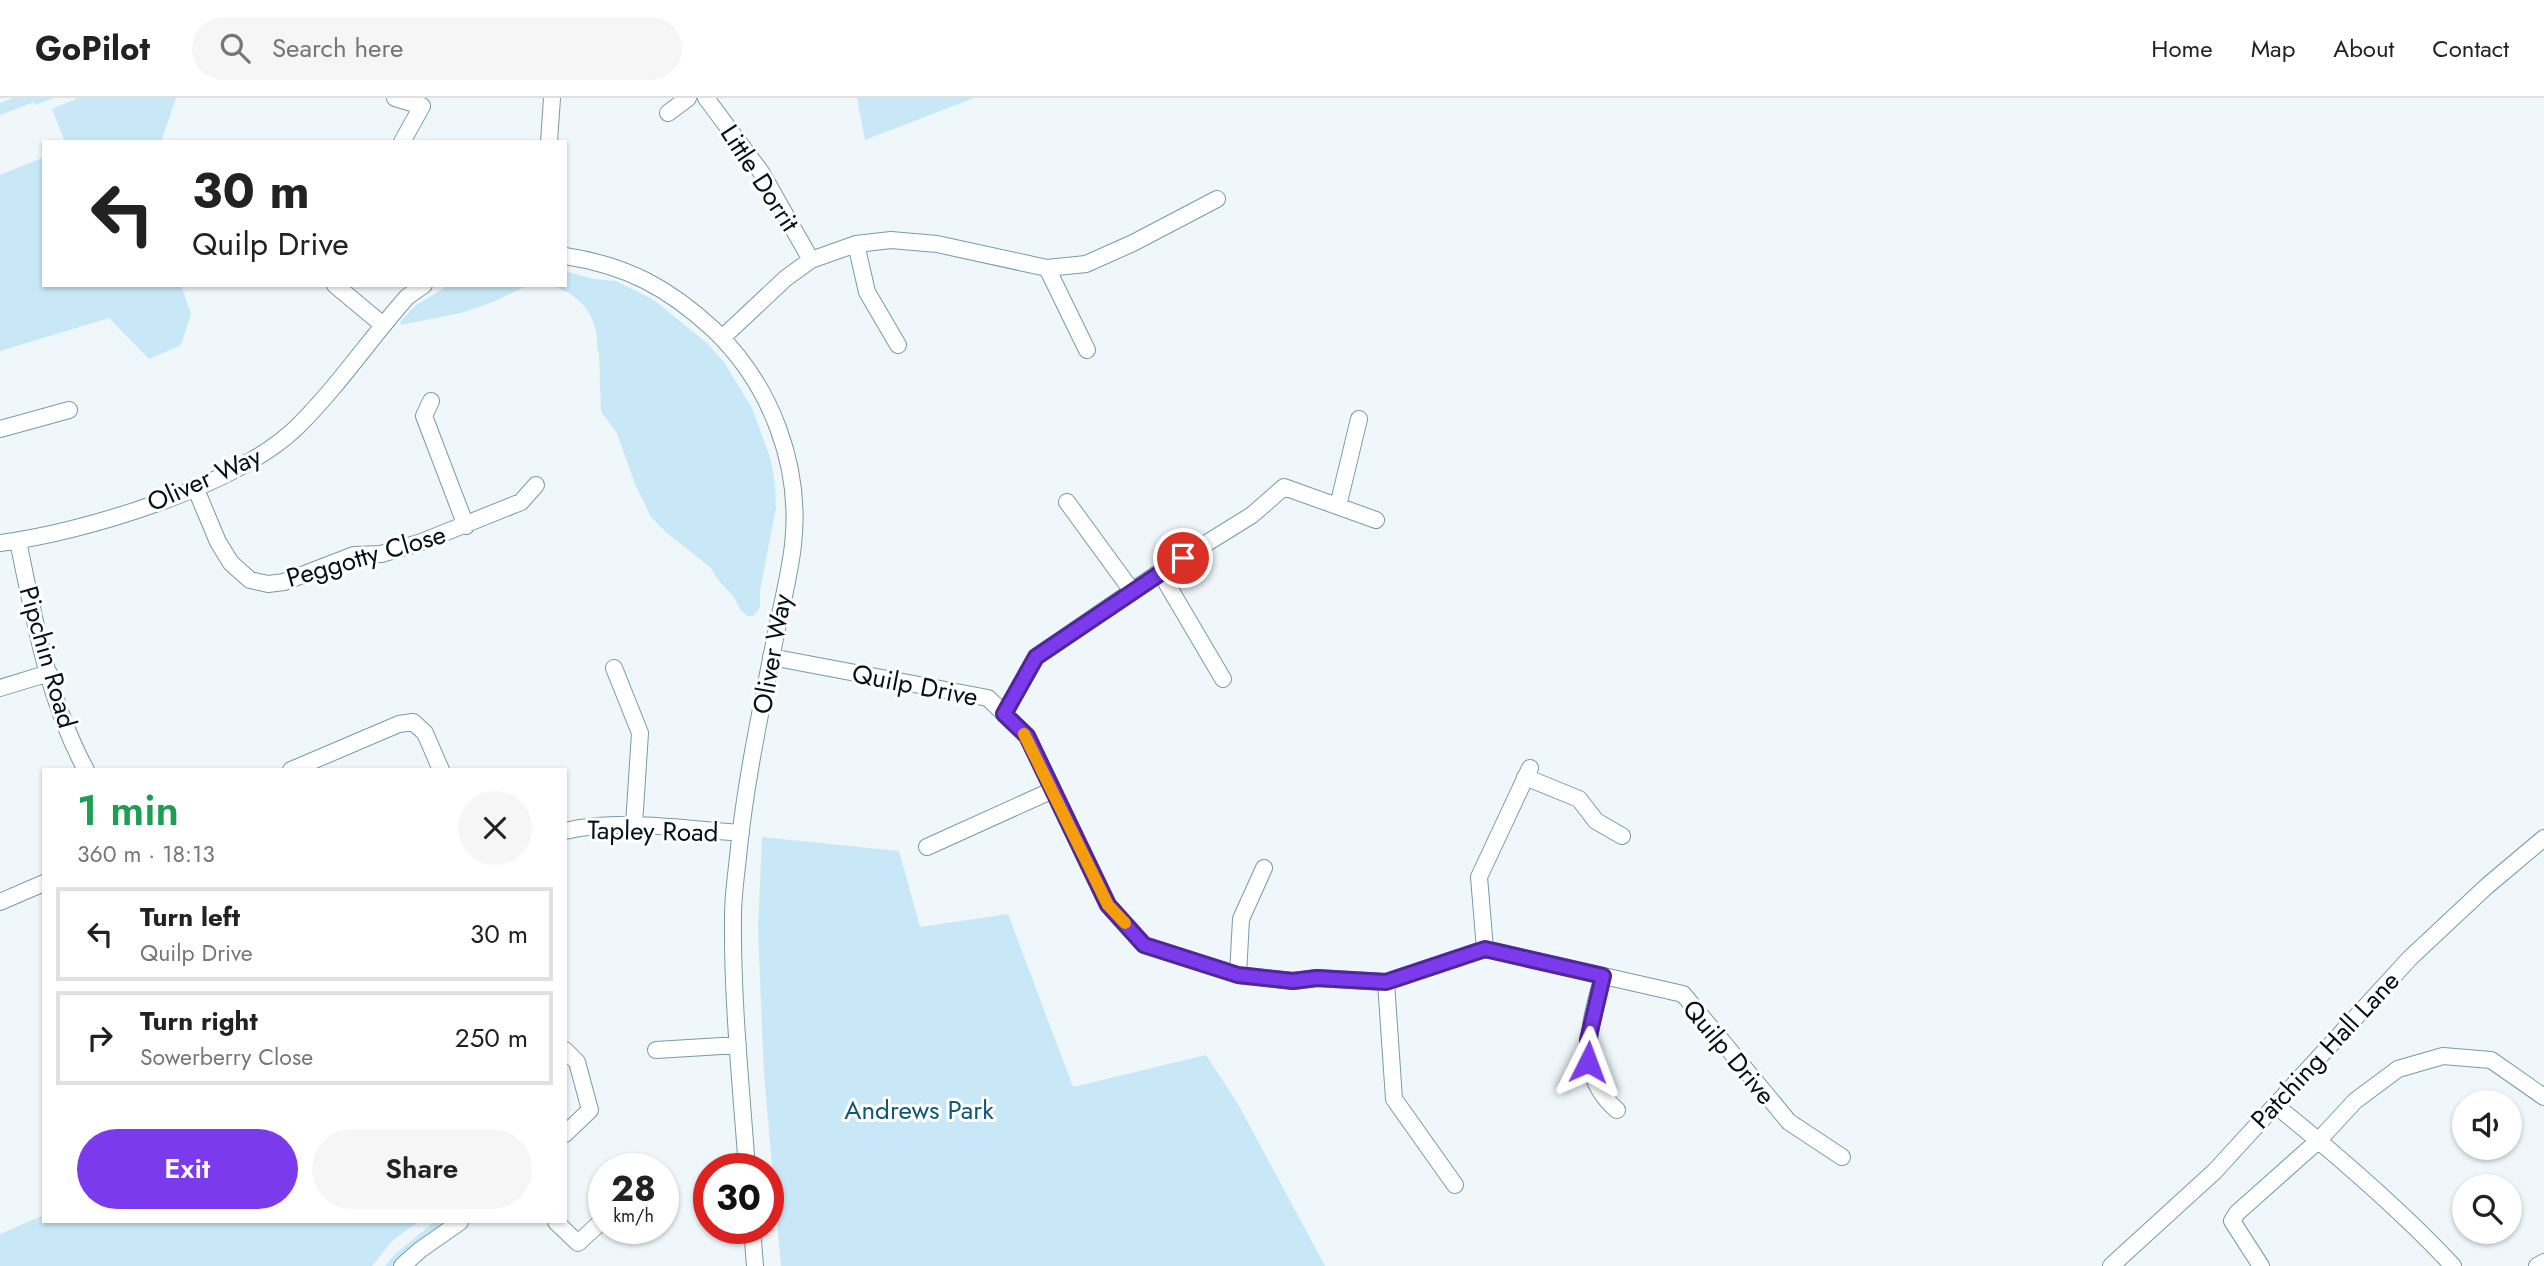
<!DOCTYPE html>
<meta charset="utf-8">
<style>
:root{--surface:#fff;--page:#f6f6f6;--text:#222;--muted:#767676;--line:#e0e0e0;--accent:#7c3aed}
body{margin:0;font-family:Jost,sans-serif;background:var(--page);color:var(--text);height:100vh;display:flex;flex-direction:column;font-size:26px;white-space:nowrap}
*{box-sizing:border-box;margin:0}
p{font-size:23px;color:var(--muted)}
.icon{flex:none;width:38px;height:38px;fill:none;stroke:currentColor;stroke-width:2;stroke-linecap:round;stroke-linejoin:round}
.map{position:relative;flex:1;overflow:hidden}
.drawer{position:absolute;left:42px;top:670px;width:525px;height:455px;display:flex;flex-direction:column;background:var(--surface);border-radius:0px;box-shadow:0 2px 5px #0004}
.drawer>*{flex:none}
.banner{position:absolute;left:42px;top:42px;width:525px;height:147px;border-radius:0px;box-shadow:0 2px 5px #0004;background:#fff;color:var(--text);overflow:hidden}
.controls{position:absolute;left:2452px;top:992px;display:grid;gap:14px}
.controls a{display:grid;place-items:center;width:70px;height:70px;border-radius:50%;background:var(--surface);box-shadow:0 2px 5px #0004;font-size:35px}
.speed{position:absolute;left:588px;top:1055px;display:flex;gap:14px;font-size:35px;font-weight:700;text-align:center}
.speed>*{display:grid;place-content:center;width:91px;height:91px;border-radius:50%;background:var(--surface);box-shadow:0 2px 5px #0004;line-height:1}
.speed small{font-size:18px;font-weight:400}
.speed .limit{border:10px solid #d22;background:#fff;color:#111}
.pin{position:absolute;display:grid;place-items:center;width:60px;height:60px;color:#fff;margin:-30px;border:4px solid #fff;border-radius:50%;box-shadow:0 2px 7px #0007}
.me{position:absolute;width:77px;margin:-38px;rotate:3deg;stroke-linejoin:round;filter:drop-shadow(0 0 5px #0008)}
.turn{display:flex;align-items:center;gap:24px;height:147px;padding:0 35px;font-size:32px}
.turn .icon{width:91px;height:91px;stroke-width:2.5}
.turn b{display:block;font-size:49px;line-height:60px}
.round{display:grid;place-items:center;flex:none;width:74px;height:74px;border-radius:37px;background:var(--page)}
.headline{display:flex;align-items:center;justify-content:space-between;height:119px;padding:0 35px}
h1{font-size:42px;font-weight:600;line-height:52px;color:#1e9e55}
.cta{display:flex;gap:14px;margin-top:auto;padding:14px 35px}
.cta a{flex:1;height:80px;border-radius:42px;background:var(--accent);color:#fff;font-size:28px;font-weight:600;line-height:80px;text-align:center}
.cta a+a{background:var(--page);color:var(--text)}
ul{padding:0;list-style:none}
li{display:flex;align-items:center;gap:21px;height:94px;margin:0 14px 10px;padding:0 21px;border:4px solid var(--line);border-radius:0px}
li div{flex:1}
li b{display:block;font-size:26px}
li em{font-style:normal}
header{display:flex;align-items:center;gap:42px;box-sizing:border-box;height:98px;padding:0 35px;background:var(--surface);border-bottom:2px solid var(--line)}
header strong{font-size:33px}
nav{display:flex;gap:38px;margin-inline-start:auto;font-size:24px}
.search{width:490px;height:63px;background:var(--page);display:flex;align-items:center;gap:18px;box-sizing:border-box;padding:0 24px;border-radius:38px;color:var(--muted);font-size:26px}
.map>svg:first-child{display:block}
</style>
<header>
<strong>GoPilot</strong>
<div class="search"><svg class="icon" aria-label="search" viewBox="0 0 24 24"><circle cx="10" cy="10" r="6"/><path d="M15 15l6 6"/></svg>Search here</div>
<nav><a>Home</a><a>Map</a><a>About</a><a>Contact</a></nav>
</header>
<div class="map">
<svg width="2544" height="1168" viewBox="0 0 2544 1168">
<rect width="100%" height="100%" fill="#eff7fb"/>
<path fill="#c8e8f7" d="M 13,0 L 54,0 L 35,7 L 34,4 L 0,17 L 0,5 Z
M 78,0 L 176,0 L 161,44 L 65,44 L 52,11 Z
M 857,0 L 974,0 L 865,42 Z
M 44,59 L 44,187 L 181,187 L 191,216 L 181,247 L 149,261 L 109,220 L 0,253 L 0,77 Z
M 565,173 L 594,181 L 616,183 L 654,202 L 708,246 L 724,264 L 752,310 L 771,362 L 775,387 L 776,410 L 760,492 L 760,510 L 753,518 L 747,518 L 740,511 L 734,499 L 719,483 L 710,469 L 668,436 L 651,419 L 635,386 L 617,335 L 601,314 L 599,255 C 595,248 598,246 597,239 C 593,211 577,196 551,187 L 565,187 Z
M 449,187 L 528,187 L 493,204 L 461,215 L 401,227 L 400,224 L 415,208 Z
M 762,739 L 899,753 L 920,829 L 1008,816 L 1073,989 L 1206,957 L 1238,1006 L 1325,1168 L 781,1168 L 764,976 L 758,831 Z
M 44,1117 L 44,1124 L 418,1124 L 392,1143 L 372,1168 L 0,1168 L 0,1136 Z
M 434,1124 L 448,1124 L 399,1161 L 394,1168 L 385,1168 L 394,1157 Z"/>
<g fill="none" stroke-linecap="round" stroke-linejoin="round">
<defs>
<path id="street" d="M 395,0 L 422,8 L 402,44
M 706,0 L 761,74 L 811,162
M 668,15 L 688,0
M 549,44 L 552,0
M 856,146 L 867,194 L 898,247
M 565,158 C 626,167 669,190 714,232 C 771,287 802,368 793,447 C 789,482 779,517 773,551 C 760,616 746,683 739,749 C 737,772 733,795 733,818 C 732,902 741,987 747,1071
M 1047,170 L 1087,252
M 335,187 L 383,227
M 722,240 L 786,180 L 811,162 L 856,146 L 891,142 L 937,146 L 1047,170 L 1086,166 L 1133,145 L 1217,101
M 431,303 L 424,318 L 466,428
M 0,331 L 69,312
M 195,389 L 218,444 L 231,465 L 250,482 L 268,486 L 284,484 L 354,457 L 381,456 L 419,445 L 521,404 L 536,387
M 1067,404 L 1132,493
M 1338,408 L 1359,321
M 18,443 C 34,520 48,602 86,672
M 0,445 C 84,434 234,389 296,330 C 337,290 369,242 407,199 L 424,187
M 1160,474 L 1223,581
M 771,559 L 988,600 L 1027,638 L 1108,807 L 1144,847 L 1238,877 L 1293,883 L 1317,880 L 1386,884 L 1485,851 L 1683,896 L 1789,1024 L 1842,1059
M 614,570 L 640,635 L 634,727
M 0,590 L 49,575
M 1004,616 L 1036,559 L 1160,474 L 1252,417 L 1284,389 L 1376,422
M 291,672 L 399,626 L 413,624 L 425,635 L 441,672
M 1525,679 L 1579,701 L 1596,723 L 1622,738
M 565,733 C 622,720 683,731 741,735
M 927,749 L 1053,692
M 0,804 L 44,785
M 1485,851 L 1479,779 L 1530,670
M 1238,877 L 1241,821 L 1264,770
M 1603,878 C 1590,924 1574,976 1617,1012
M 1386,884 L 1394,1001 L 1455,1087
M 565,952 L 577,964 L 590,1012 L 565,1036
M 656,952 L 738,947
M 2275,1007 C 2337,1057 2398,1109 2453,1168
M 556,1124 L 578,1145 L 603,1122
M 752,1130 L 755,1168
M 402,1168 L 420,1152 L 460,1124
M 2111,1168 L 2215,1073 L 2410,860 L 2487,788 L 2544,740
M 2261,1168 L 2232,1123 L 2237,1115 L 2319,1042 L 2355,1003 L 2398,971 L 2443,958 L 2491,962 L 2544,999
M 2537,1168 L 2544,1164"/>
</defs>
<use href="#street" stroke="#759bac" stroke-width="18"/>
<use href="#street" stroke="#fff" stroke-width="16"/>
</g>
<g fill="none" stroke-linecap="round" stroke-linejoin="round">
<defs>
<path id="route" d="M 1183,460 L 1036,559 L 1004,616 L 1027,638 L 1108,807 L 1144,847 L 1238,877 L 1293,883 L 1317,880 L 1386,884 L 1485,851 L 1603,878 L 1588,942 L 1588,964"/>
</defs>
<use href="#route" stroke="#51269a" stroke-width="18"/>
<use href="#route" stroke="#7c3aed" stroke-width="12"/>
<path stroke="#f59e0b" stroke-width="12" d="M 1024,636 L 1108,807 L 1125,825"/>
</g>
<g text-anchor="middle" dominant-baseline="central" stroke-width="6" stroke-linejoin="round" paint-order="stroke">
<g font-size="26" fill="#041218" stroke="#fff">
<text transform="translate(760 80) rotate(57)">Little Dorrit</text>
<text transform="translate(204 381) rotate(-24)">Oliver Way</text>
<text transform="translate(366 458) rotate(-16)">Peggotty Close</text>
<text transform="translate(772 556) rotate(-80)">Oliver Way</text>
<text transform="translate(48 559) rotate(74)">Pipchin Road</text>
<text transform="translate(915 587) rotate(11)">Quilp Drive</text>
<text transform="translate(653 733) rotate(1)">Tapley Road</text>
<text transform="translate(2325 952) rotate(-47)">Patching Hall Lane</text>
<text transform="translate(1729 954) rotate(50)">Quilp Drive</text>
</g>
<g font-size="26" fill="#0f5a73" stroke="#fff">
<text x="919" y="1012">Andrews Park</text>
</g>
</g>
</svg>
<div class="controls">
<a><svg class="icon" aria-label="sound" viewBox="0 0 24 24"><path d="M4 9h4l5-4v14l-5-4H4zM17 9q2 3 0 6"/></svg></a>
<a><svg class="icon" aria-label="search" viewBox="0 0 24 24"><circle cx="10" cy="10" r="6"/><path d="M15 15l6 6"/></svg></a>
</div>
<div class="speed"><div>28<small>km/h</small></div><div class="limit">30</div></div>
<div class="pin" style="left:1183px;top:460px;background:#d93025"><svg class="icon" aria-label="arrive" viewBox="0 0 24 24"><path d="M6 21V4h12l-3 4 3 4H6"/></svg></div>
<svg class="me" style="left:1588px;top:964px" viewBox="-20 -20 40 40"><path d="M0-17L14 15 0 8-14 15z" fill="#7c3aed" stroke="#fff" stroke-width="4"/></svg>
<div class="banner">
<div class="turn"><svg class="icon" aria-label="left" viewBox="0 0 24 24"><path d="M17 20v-9H6M10 6l-5 5 5 5"/></svg><div><b>30 m</b>Quilp Drive</div></div>
</div>
<section class="drawer">
<div class="headline"><div><h1>1 min</h1><p>360 m · 18:13</p></div><a class="round"><svg class="icon" aria-label="close" viewBox="0 0 24 24"><path d="M6 6l12 12M18 6L6 18"/></svg></a></div>
<ul>
<li><svg class="icon" aria-label="left" viewBox="0 0 24 24"><path d="M17 20v-9H6M10 6l-5 5 5 5"/></svg><div><b>Turn left</b><p>Quilp Drive</p></div><em>30 m</em></li>
<li><svg class="icon" aria-label="right" viewBox="0 0 24 24"><path d="M7 20v-9h11M14 6l5 5-5 5"/></svg><div><b>Turn right</b><p>Sowerberry Close</p></div><em>250 m</em></li>
</ul>
<div class="cta"><a>Exit</a><a>Share</a></div>
</section>
</div>
